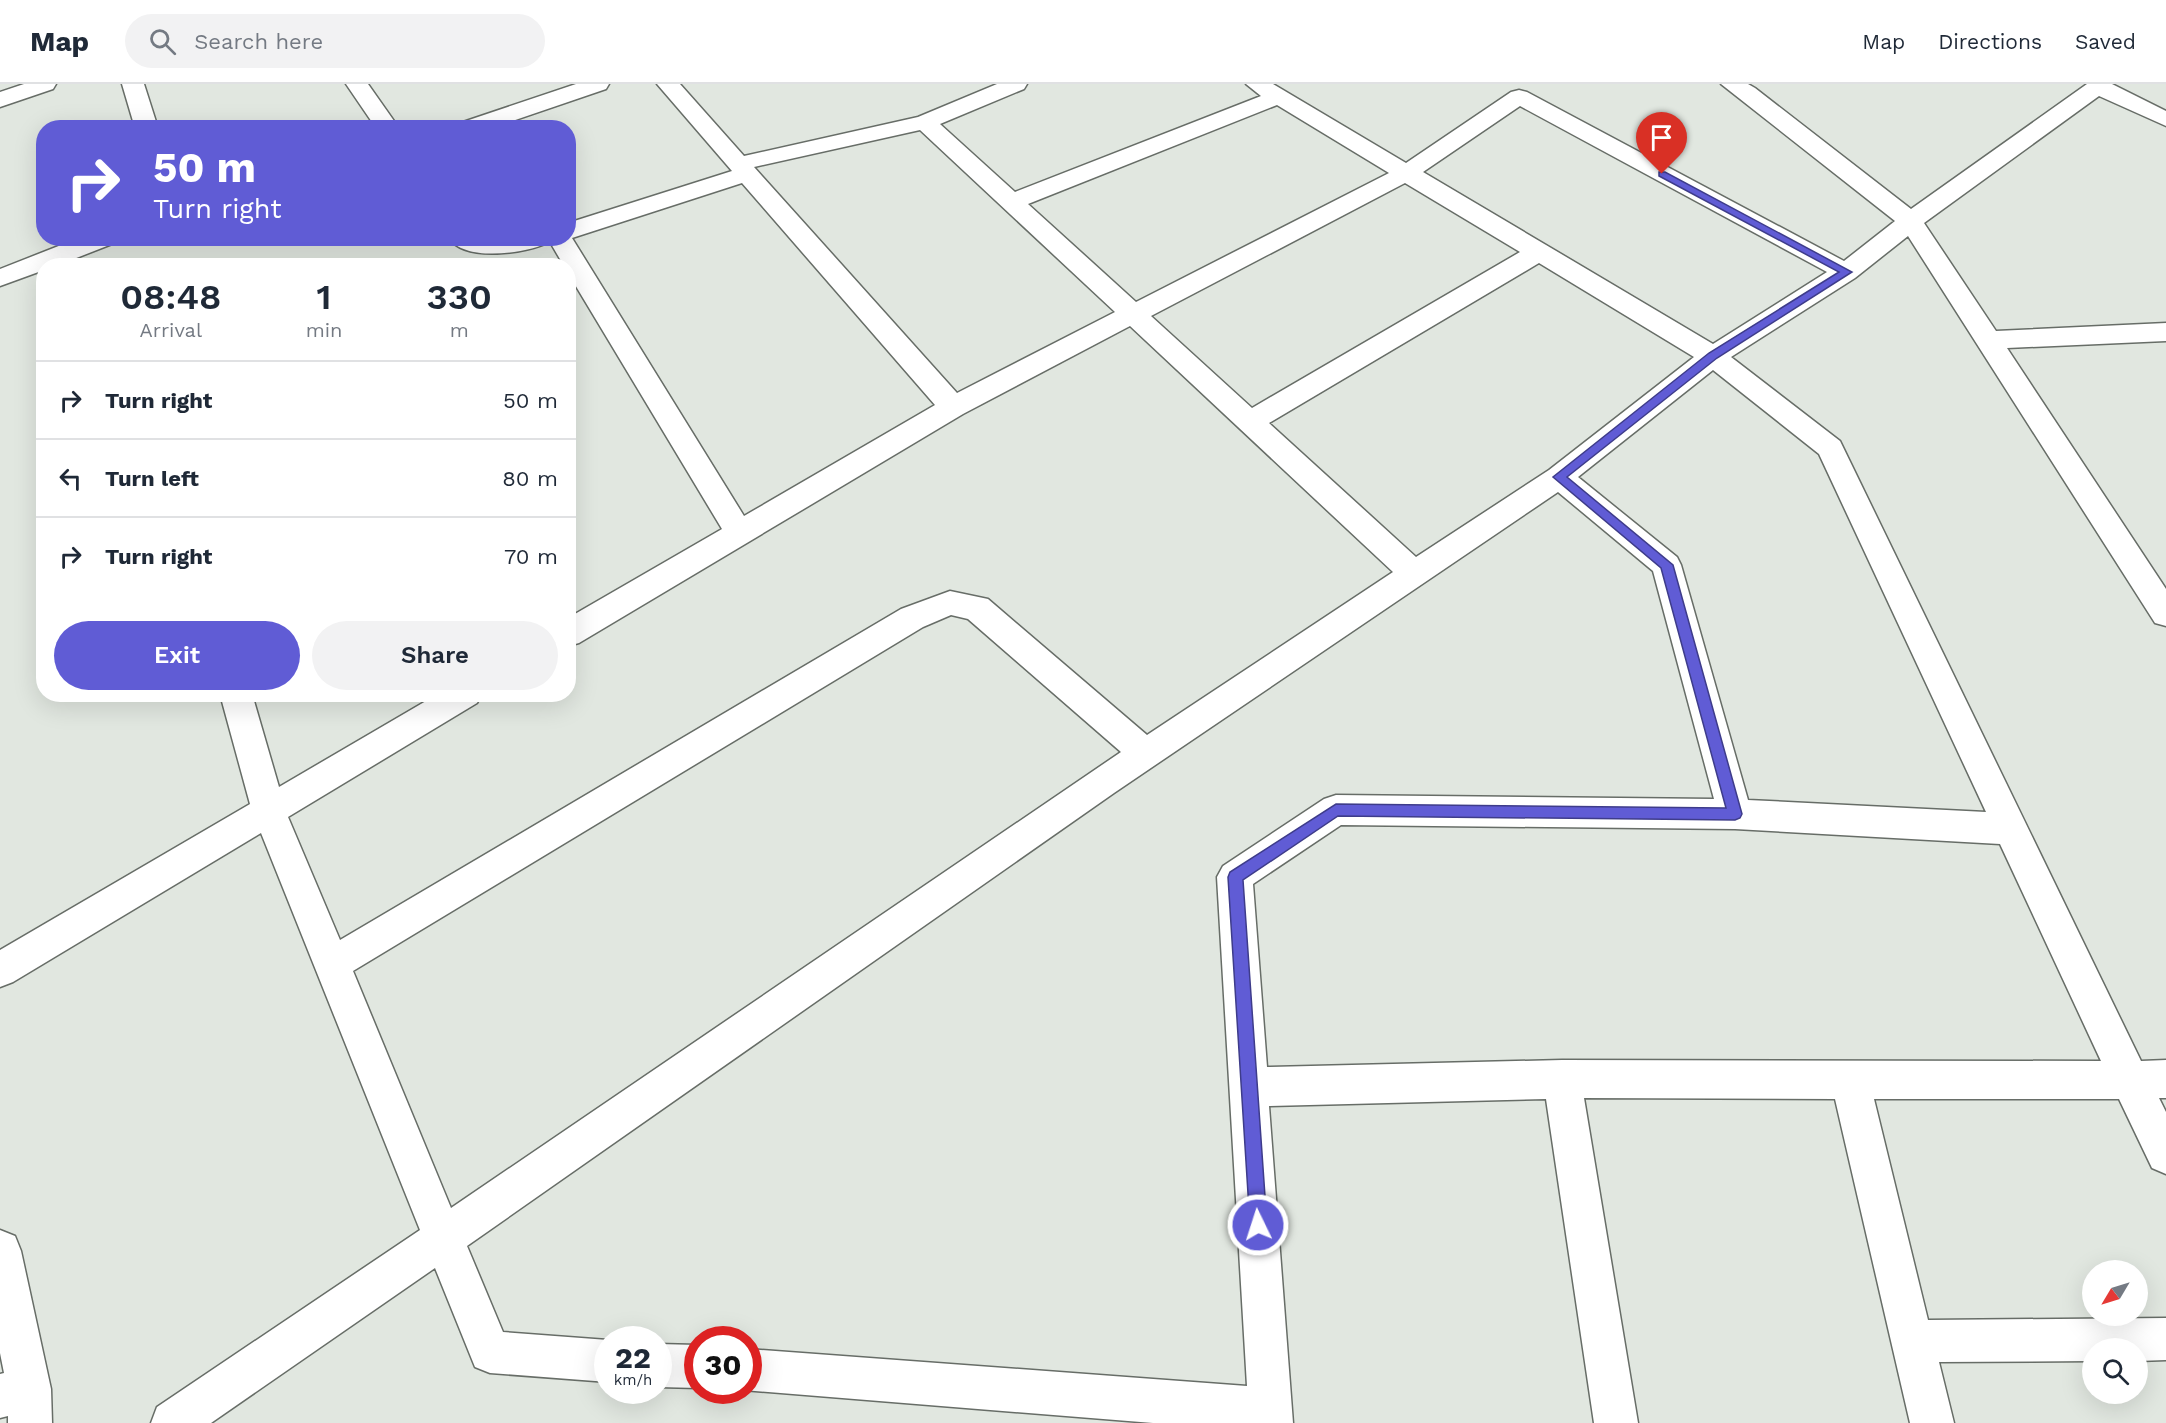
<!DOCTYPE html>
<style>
:root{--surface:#fff;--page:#f2f2f3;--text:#1f2937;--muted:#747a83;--line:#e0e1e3;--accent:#605cd5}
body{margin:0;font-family:"Work Sans",sans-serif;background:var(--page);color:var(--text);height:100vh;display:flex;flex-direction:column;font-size:22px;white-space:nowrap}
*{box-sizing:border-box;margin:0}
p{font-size:20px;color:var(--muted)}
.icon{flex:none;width:33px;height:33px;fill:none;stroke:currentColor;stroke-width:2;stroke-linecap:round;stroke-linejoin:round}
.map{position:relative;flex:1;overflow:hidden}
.details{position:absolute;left:36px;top:174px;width:540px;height:444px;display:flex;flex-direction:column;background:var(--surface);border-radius:24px;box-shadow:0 6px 24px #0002}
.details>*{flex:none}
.banner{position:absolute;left:36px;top:36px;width:540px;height:126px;border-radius:24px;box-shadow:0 6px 24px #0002;background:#605cd5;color:#fff;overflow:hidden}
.needle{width:39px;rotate:232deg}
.controls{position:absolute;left:2082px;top:1176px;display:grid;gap:12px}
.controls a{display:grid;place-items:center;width:66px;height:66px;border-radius:50%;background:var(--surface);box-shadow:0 6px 24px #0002;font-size:30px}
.speed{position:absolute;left:594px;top:1242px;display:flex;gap:12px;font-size:30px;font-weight:700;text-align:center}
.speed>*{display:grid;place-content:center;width:78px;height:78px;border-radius:50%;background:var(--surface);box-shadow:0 6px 24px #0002;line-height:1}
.speed small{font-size:15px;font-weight:400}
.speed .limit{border:9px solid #d22;background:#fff;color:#111}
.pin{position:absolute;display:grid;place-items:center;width:51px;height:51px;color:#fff;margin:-62px -26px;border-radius:50% 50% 50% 0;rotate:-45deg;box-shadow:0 0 6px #0007}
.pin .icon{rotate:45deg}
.me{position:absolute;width:66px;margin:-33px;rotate:356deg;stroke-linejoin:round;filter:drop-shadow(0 0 4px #0008)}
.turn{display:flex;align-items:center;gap:21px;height:126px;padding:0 18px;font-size:27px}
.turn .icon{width:78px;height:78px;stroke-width:2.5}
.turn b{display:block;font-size:42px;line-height:51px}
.eta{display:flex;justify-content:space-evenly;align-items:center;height:102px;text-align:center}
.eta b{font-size:36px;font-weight:600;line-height:42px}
.button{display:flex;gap:12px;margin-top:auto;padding:12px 18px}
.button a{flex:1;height:69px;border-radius:36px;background:var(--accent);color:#fff;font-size:24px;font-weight:600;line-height:69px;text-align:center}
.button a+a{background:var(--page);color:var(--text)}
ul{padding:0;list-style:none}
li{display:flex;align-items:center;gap:18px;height:78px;padding:0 18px;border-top:2px solid var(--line)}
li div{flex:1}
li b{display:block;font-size:22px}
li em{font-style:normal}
header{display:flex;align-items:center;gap:36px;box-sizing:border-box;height:84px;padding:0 30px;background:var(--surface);border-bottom:2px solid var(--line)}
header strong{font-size:28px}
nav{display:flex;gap:33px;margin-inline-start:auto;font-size:21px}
.search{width:420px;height:54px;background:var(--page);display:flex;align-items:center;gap:15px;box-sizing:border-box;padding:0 21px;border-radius:33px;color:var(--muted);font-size:22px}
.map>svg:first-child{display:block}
</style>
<header>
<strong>Map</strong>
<div class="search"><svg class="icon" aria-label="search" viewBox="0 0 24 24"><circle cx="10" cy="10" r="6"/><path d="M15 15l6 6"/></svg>Search here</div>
<nav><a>Map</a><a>Directions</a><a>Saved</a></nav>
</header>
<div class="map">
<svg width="2166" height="1339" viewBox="0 0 2166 1339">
<rect width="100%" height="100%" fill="#e1e7e0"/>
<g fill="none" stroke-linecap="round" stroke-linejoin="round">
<defs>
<path id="street" d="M 24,0 L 56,0 L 53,5 L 0,23 L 0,8 Z
M 122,0 L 144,0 L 158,44 L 135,44 Z
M 346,0 L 368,0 L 399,44 L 376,44 Z
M 576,0 L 609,0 L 606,5 L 492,44 L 457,44 L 460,39 Z
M 657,0 L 680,0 L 744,72 L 918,33 L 997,0 L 1027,0 L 1024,5 L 940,40 L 1015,108 L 1261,12 L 1246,0 L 1273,0 L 1406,79 L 1511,8 L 1519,6 L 1527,8 L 1844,177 L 1895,137 L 1721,0 L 1748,0 L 1755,4 L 1911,125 L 2087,0 L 2112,0 L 2166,27 L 2166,42 L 2099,12 L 1924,139 L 1996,247 L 2166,239 L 2166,257 L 2007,264 L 2166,505 L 2166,542 L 2155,539 L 1908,152 L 1855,194 L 1731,273 L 1840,357 L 2141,977 L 2166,976 L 2166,1014 L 2159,1014 L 2166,1028 L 2166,1090 L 2152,1084 L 2119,1015 L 1874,1015 L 1928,1236 L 2166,1234 L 2166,1276 L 2138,1277 L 2138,1264 L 2092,1264 L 2092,1277 L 1939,1278 L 1954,1339 L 1910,1339 L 1835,1015 L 1584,1014 L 1638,1339 L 1594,1339 L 1546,1015 L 1269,1022 L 1293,1339 L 1153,1339 L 743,1306 L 748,1306 L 748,1265 L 1247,1302 L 1217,793 L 1223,782 L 1324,715 L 1336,711 L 1714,715 L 1653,487 L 1558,408 L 1114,709 L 467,1162 L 503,1248 L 608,1256 L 608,1298 L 490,1289 L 475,1283 L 435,1184 L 211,1339 L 151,1339 L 157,1323 L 420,1146 L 261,749 L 13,898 L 0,903 L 0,866 L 250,720 L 220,610 L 252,610 L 279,703 L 438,610 L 482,610 L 477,619 L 288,733 L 340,856 L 901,525 L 950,507 L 988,515 L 1147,651 L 1393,488 L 1130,242 L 963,330 L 579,559 L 568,562 L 568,534 L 722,445 L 568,189 L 568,182 L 564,182 L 550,158 C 528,169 465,179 449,154 L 568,154 L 568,139 L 732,87 ZM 1277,21 L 1389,89 L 1136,218 L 1028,120 ZM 1520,22 L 1827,188 L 1713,260 L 1423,88 ZM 920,46 L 1115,228 L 957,309 L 754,83 ZM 742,99 L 935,321 L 744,432 L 572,154 ZM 1405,99 L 1520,168 L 1252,324 L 1151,232 ZM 1539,179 L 1694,273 L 1549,386 L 1416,473 L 1269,339 ZM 1713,286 L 1819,370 L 1986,728 L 1748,716 L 1681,481 L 1677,473 L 1578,393 ZM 951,531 L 968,535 L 1121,668 L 451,1124 L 353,887 L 923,543 ZM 1341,741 L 1735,745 L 2000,760 L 2101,977 L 1562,976 L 1267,983 L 1253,800 Z
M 79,154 L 115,154 L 112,160 L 56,182 L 44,182 L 44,186 L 0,202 L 0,185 Z
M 0,1146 L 15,1152 L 21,1167 L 51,1305 L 52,1339 L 8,1339 L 8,1332 L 0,1334 L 0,1290 L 4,1289 L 0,1269 Z
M 658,1260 L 698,1261 L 698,1304 L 658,1303 Z"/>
</defs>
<use href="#street" stroke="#676d67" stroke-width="3"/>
<use href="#street" fill="#fff" fill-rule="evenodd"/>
</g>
<path fill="#605cd5" stroke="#3e3c8a" stroke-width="1.5" d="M 1659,88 L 1665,88 L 1852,188 L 1717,274 L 1567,393 L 1673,481 L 1742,730 L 1740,734 L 1735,736 L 1338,732 L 1243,796 L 1267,1141 L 1264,1147 L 1258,1150 L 1252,1147 L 1250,1141 L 1228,793 L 1230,788 L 1336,720 L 1726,724 L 1661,484 L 1553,393 L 1709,269 L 1839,188 L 1659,92 Z"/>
</svg>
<div class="controls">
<a><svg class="needle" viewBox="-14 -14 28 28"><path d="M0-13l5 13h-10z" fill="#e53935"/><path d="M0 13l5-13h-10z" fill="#747a83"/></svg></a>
<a><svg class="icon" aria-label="search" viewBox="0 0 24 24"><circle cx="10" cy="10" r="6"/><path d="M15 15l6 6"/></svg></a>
</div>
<div class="speed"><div>22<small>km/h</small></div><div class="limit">30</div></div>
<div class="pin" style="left:1662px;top:90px;background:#d93025"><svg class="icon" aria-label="arrive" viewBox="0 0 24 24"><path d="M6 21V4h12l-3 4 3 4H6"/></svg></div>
<svg class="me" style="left:1258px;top:1141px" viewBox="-20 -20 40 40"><circle r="17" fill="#605cd5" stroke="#fff" stroke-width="3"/><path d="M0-11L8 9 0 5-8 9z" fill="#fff"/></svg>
<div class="banner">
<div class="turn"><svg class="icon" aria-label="right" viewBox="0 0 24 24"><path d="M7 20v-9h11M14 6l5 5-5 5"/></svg><div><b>50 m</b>Turn right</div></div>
</div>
<section class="details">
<div class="eta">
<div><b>08:48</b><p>Arrival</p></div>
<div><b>1</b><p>min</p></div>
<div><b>330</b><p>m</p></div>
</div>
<ul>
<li><svg class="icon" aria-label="right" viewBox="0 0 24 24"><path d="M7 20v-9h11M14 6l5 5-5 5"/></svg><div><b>Turn right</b></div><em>50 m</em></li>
<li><svg class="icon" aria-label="left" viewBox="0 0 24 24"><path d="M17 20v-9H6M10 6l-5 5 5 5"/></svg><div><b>Turn left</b></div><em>80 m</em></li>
<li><svg class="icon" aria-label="right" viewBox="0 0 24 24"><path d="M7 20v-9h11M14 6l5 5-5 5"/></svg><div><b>Turn right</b></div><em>70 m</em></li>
</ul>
<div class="button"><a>Exit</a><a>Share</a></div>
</section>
</div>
